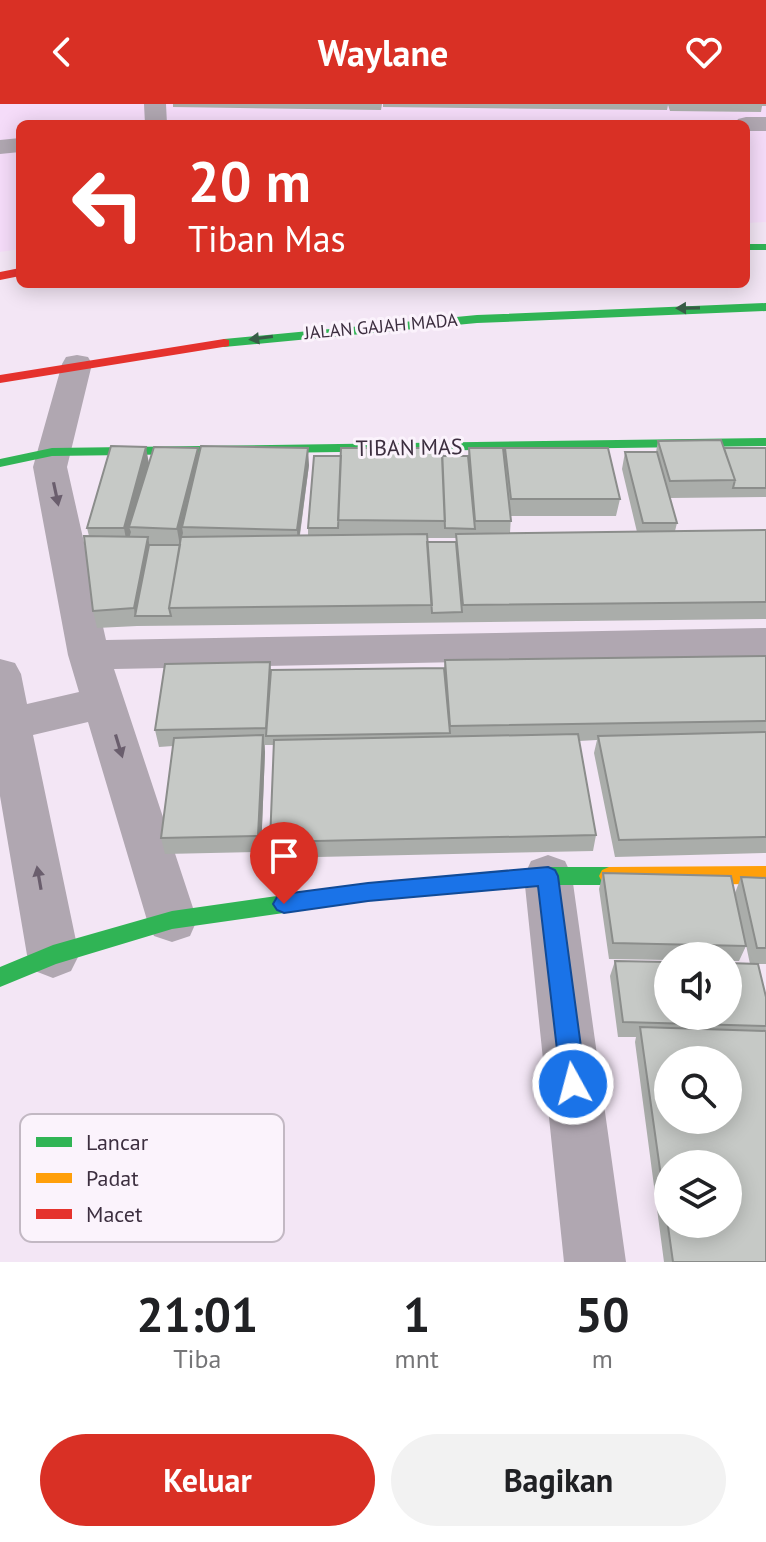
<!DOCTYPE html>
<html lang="id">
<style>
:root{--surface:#fff;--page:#f2f2f2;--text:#202124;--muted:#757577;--accent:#d93025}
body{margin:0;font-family:"PT Sans",sans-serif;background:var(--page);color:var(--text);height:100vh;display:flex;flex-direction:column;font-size:30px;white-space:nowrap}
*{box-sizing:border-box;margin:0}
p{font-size:26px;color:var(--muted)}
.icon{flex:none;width:44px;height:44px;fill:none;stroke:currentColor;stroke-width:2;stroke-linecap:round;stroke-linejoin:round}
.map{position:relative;height:1158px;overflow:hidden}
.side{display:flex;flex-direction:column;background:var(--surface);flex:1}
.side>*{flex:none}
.hud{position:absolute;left:16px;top:16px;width:734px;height:168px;border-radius:12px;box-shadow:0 4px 20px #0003;background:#d93025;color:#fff;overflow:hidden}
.tools{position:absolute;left:654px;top:838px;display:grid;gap:16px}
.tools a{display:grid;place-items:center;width:88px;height:88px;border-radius:50%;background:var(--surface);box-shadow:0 4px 20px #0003;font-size:40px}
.pin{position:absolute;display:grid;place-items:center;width:68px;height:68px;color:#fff;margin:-82px -34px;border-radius:50% 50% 50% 0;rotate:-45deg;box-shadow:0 0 8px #0007}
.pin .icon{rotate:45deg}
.me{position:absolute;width:88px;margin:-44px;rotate:353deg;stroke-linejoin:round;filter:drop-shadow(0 0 6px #0008)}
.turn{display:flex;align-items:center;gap:28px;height:168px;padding:0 40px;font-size:36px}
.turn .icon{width:104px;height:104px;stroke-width:2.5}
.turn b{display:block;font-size:56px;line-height:68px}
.eta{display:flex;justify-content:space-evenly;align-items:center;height:136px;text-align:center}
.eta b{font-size:48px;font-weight:700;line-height:56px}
.button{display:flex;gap:16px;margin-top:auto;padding:16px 40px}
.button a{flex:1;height:92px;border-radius:48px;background:var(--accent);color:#fff;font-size:32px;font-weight:700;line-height:92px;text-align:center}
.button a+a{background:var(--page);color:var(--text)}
header{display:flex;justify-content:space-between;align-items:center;height:104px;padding:0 40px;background:var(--accent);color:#fff;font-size:36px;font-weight:700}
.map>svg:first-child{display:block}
</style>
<header><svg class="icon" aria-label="back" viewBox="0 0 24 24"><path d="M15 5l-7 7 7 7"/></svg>Waylane<svg class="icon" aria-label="heart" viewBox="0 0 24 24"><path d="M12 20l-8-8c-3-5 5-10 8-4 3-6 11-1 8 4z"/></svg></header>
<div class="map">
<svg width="766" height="1158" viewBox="0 0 766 1158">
<rect width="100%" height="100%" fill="#f3e6f5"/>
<path fill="#f5dcf9" d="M 0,0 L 766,0 L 766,118 L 746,119 L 746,20 L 20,20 L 20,145 L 0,148 Z"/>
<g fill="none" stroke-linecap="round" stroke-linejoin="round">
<path fill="#b0a7b1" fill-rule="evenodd" d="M 144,0 L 166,0 L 167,20 L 145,20 Z
M 746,13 L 766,13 L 766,27 L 746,27 L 746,20 L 735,20 L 738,15 Z
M 20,34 L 20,48 L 0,50 L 0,36 Z
M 77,251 L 88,253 L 92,260 L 67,363 L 106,536 L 766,524 L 766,552 L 114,565 L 197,816 L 190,832 L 172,838 L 154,832 L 147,816 L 88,618 L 33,631 L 79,851 L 71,867 L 53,874 L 35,867 L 27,851 L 0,692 L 0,555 L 15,559 L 21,570 L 27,600 L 79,588 L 68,551 L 33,363 L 62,260 L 66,253 Z
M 548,751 L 565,757 L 572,772 L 626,1158 L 564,1158 L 524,772 L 531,757 Z"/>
<path fill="#30b455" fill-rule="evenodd" d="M 746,140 L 766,140 L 766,146 L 746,146 Z
M 766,199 L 766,207 L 477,219 L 224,243 L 218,239 L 224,235 L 477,211 Z
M 766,334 L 766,342 L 52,352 L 0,363 L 0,355 L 52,344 Z
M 548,763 L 609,763 L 616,766 L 619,772 L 616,778 L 609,781 L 548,781 L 368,797 L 172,825 L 56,860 L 0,883 L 0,863 L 53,841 L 172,807 L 368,779 Z"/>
<path fill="#ff9f0a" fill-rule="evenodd" d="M 766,762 L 766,780 L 609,781 L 602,778 L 599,772 L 602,766 L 609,763 Z"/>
<path fill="#e5322d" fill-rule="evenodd" d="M 20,164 L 20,172 L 0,176 L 0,168 Z
M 224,235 L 229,236 L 229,242 L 0,279 L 0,271 Z"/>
</g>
<path fill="#aaadaa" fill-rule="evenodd" d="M 173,0 L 382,0 L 381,6 L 173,3 Z
M 383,0 L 766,0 L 766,2 L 762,2 L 761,8 L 670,7 L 668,1 L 667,6 L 556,5 L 556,2 L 556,5 L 383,3 Z
M 658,337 L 724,344 L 766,344 L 766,393 L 670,394 L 677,419 L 675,427 L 766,426 L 766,515 L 137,522 L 97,524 L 93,507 L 89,432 L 87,424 L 198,344 L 199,352 L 309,361 L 300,431 L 308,431 L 308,424 L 442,352 L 468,352 L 469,344 L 504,354 L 505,344 L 620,395 L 616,412 L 511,412 L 510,429 L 637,428 L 622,365 L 625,348 L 656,348 ZM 427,434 L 456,434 L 456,438 L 427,438 Z
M 766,552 L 766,749 L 615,753 L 594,649 L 597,636 L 579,637 L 596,731 L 593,747 L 272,754 L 270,738 L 274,641 L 265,641 L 265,648 L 261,748 L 165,750 L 161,734 L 173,642 L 159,643 L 155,626 L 270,558 L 271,566 L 444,564 L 445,556 Z
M 603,769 L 746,842 L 739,857 L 728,857 L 728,852 L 668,852 L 668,856 L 609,855 L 599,785 Z
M 741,773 L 766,774 L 766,860 L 750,860 L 735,789 Z
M 615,857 L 766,893 L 766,1158 L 664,1158 L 635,938 L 636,933 L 618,933 L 610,872 Z"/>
<path fill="#8b8d8b" d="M 146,343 L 149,360 L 129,423 L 131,428 L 127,441 L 124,424 Z
M 198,344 L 200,361 L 182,423 L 183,429 L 180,442 L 177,425 Z
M 308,344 L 309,361 L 298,443 L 297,426 Z
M 148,433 L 151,450 L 135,512 L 134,504 Z
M 263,631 L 265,648 L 261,748 L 258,732 Z"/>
<path fill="#c6c9c6" stroke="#8b8d8b" stroke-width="2" fill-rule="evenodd" d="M 721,336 L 735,376 L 670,377 L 658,337 Z
M 111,342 L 146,343 L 124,424 L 87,424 Z
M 201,342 L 308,344 L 297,426 L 182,423 Z
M 154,343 L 198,344 L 177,425 L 129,423 Z
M 341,344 L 442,344 L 445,417 L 338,416 Z
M 469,344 L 503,344 L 511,417 L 475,417 Z
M 505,344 L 608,344 L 620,395 L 511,395 Z
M 724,344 L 766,344 L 766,384 L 733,384 L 735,376 Z
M 625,348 L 657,348 L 677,419 L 643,419 Z
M 314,352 L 341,352 L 338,424 L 308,424 Z
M 442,352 L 468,352 L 475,425 L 445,424 Z
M 766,426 L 766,498 L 463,501 L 456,430 Z
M 427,430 L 432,501 L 169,504 L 181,433 Z
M 84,432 L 148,433 L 134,504 L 93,507 Z
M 427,438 L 456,438 L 462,508 L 432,509 Z
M 149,441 L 180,441 L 169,504 L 171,512 L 135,512 Z
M 766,552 L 766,617 L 450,622 L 445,556 Z
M 270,558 L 266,624 L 155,626 L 165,560 Z
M 444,564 L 450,629 L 266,632 L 271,566 Z
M 766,628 L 766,733 L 619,736 L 598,632 Z
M 578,630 L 596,731 L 270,738 L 274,636 Z
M 263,631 L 258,732 L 161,734 L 174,634 Z
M 603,769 L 731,772 L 746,842 L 613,839 Z
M 741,773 L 766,774 L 766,844 L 757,844 Z
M 615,857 L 668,858 L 668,912 L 728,912 L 728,859 L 758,860 L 766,893 L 766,922 L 623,918 Z
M 640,923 L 766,927 L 766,1158 L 673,1158 ZM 668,956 L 728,956 L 728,1016 L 668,1016 ZM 668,1060 L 728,1060 L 728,1120 L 668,1120 Z"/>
<defs><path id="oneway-solid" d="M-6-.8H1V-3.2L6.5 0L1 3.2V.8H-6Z" transform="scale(2)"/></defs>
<g fill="#385d47">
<use href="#oneway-solid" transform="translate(688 204) rotate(179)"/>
<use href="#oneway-solid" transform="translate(261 234) rotate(172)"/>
</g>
<g fill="#6a5e6d">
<use href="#oneway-solid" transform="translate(56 390) rotate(78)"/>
<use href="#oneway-solid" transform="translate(119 642) rotate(73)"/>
<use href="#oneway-solid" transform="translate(39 774) rotate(-100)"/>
</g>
<path fill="#1a73e8" stroke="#114b97" stroke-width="2" d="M 548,763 L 555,766 L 558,772 L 586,980 L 582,988 L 573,992 L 565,988 L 561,980 L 538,782 L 368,797 L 284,809 L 277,806 L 273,800 L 277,793 L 284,790 L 368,779 Z"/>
<g text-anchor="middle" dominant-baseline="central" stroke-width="6" stroke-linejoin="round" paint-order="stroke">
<g font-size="18" fill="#3c2e3f" stroke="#fbf3fc">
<text transform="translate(381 222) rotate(-5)">JALAN GAJAH MADA</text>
</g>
<g font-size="22" fill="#3c2e3f" stroke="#fbf3fc">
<text transform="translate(409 343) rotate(-1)">TIBAN MAS</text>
</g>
</g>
<rect x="20" y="1010" width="264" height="128" rx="12" fill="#fbf3fc" stroke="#c2b8c3" stroke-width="2"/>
<rect x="36" y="1033" width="36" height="10" fill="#30b455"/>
<rect x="36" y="1069" width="36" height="10" fill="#ff9f0a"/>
<rect x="36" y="1105" width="36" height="10" fill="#e5322d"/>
<g font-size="22" fill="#3c2e3f">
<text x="86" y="1046">Lancar</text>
<text x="86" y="1082">Padat</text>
<text x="86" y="1118">Macet</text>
</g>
</svg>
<div class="tools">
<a><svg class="icon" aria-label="sound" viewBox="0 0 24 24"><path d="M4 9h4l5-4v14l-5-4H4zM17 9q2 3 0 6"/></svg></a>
<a><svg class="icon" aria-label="search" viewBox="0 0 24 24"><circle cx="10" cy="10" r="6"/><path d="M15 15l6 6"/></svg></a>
<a><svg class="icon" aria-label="layers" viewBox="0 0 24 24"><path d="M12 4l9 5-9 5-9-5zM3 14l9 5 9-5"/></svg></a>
</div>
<div class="pin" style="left:284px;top:800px;background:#d93025"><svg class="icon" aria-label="arrive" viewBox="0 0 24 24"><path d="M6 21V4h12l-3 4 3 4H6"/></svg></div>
<svg class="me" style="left:573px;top:980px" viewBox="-20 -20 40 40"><circle r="17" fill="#1a73e8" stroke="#fff" stroke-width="3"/><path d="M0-11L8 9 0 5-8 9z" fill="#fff"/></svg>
<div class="hud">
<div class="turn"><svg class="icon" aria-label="left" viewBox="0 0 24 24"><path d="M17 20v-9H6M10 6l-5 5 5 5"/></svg><div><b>20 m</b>Tiban Mas</div></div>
</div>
</div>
<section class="side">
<div class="eta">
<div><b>21:01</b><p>Tiba</p></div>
<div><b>1</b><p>mnt</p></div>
<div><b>50</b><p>m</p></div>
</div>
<div class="button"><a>Keluar</a><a>Bagikan</a></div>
</section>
